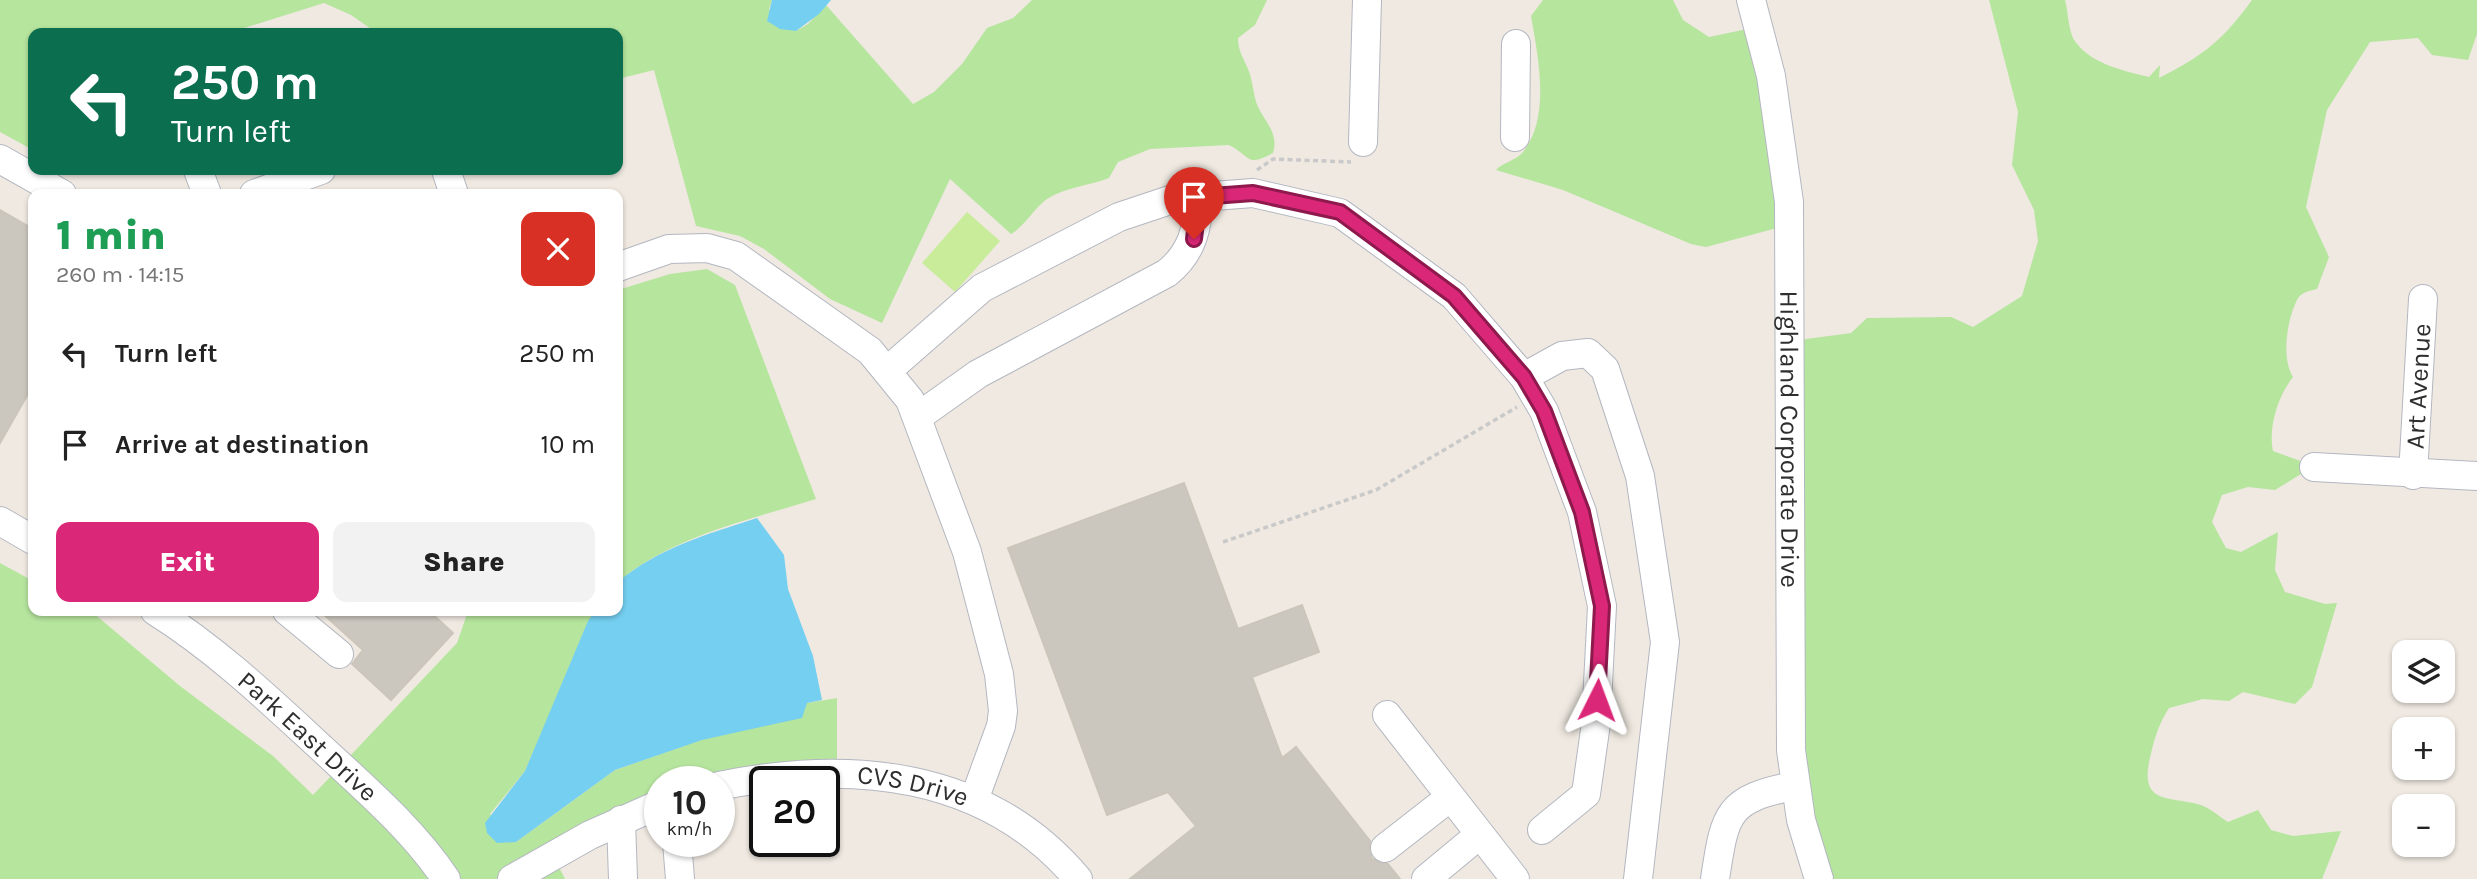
<!DOCTYPE html>
<meta charset="utf-8">
<style>
:root{--surface:#fff;--page:#f2f2f2;--text:#222;--muted:#767676;--accent:#db2777}
body{margin:0;font-family:Karla,sans-serif;background:var(--page);color:var(--text);height:100vh;display:flex;flex-direction:column;font-size:26px;white-space:nowrap}
*{box-sizing:border-box;margin:0}
p{font-size:23px;color:var(--muted)}
.icon{flex:none;width:38px;height:38px;fill:none;stroke:currentColor;stroke-width:2;stroke-linecap:round;stroke-linejoin:round}
.map{position:relative;flex:1;overflow:hidden}
.sheet{position:absolute;left:28px;top:189px;width:595px;height:427px;display:flex;flex-direction:column;background:var(--surface);border-radius:14px;box-shadow:0 2px 5px #0004}
.sheet>*{flex:none}
.top-card{position:absolute;left:28px;top:28px;width:595px;height:147px;border-radius:14px;box-shadow:0 2px 5px #0004;background:#0b6e4f;color:#fff;overflow:hidden}
.buttons{position:absolute;left:2392px;top:640px;display:grid;gap:14px}
.buttons a{display:grid;place-items:center;width:63px;height:63px;border-radius:14px;background:var(--surface);box-shadow:0 2px 5px #0004;font-size:35px}
.speed{position:absolute;left:644px;top:766px;display:flex;gap:14px;font-size:35px;font-weight:700;text-align:center}
.speed>*{display:grid;place-content:center;width:91px;height:91px;border-radius:50%;background:var(--surface);box-shadow:0 2px 5px #0004;line-height:1}
.speed small{font-size:18px;font-weight:400}
.speed .limit{border:4px solid #111;border-radius:10px;background:#fff;color:#111}
.pin{position:absolute;display:grid;place-items:center;width:60px;height:60px;color:#fff;margin:-72px -30px;border-radius:50% 50% 50% 0;rotate:-45deg;box-shadow:0 0 7px #0007}
.pin .icon{rotate:45deg}
.me{position:absolute;width:77px;margin:-38px;rotate:3deg;stroke-linejoin:round;filter:drop-shadow(0 0 5px #0008)}
.turn{display:flex;align-items:center;gap:24px;height:147px;padding:0 28px;font-size:32px}
.turn .icon{width:91px;height:91px;stroke-width:2.5}
.turn b{display:block;font-size:49px;line-height:60px}
.round{display:grid;place-items:center;flex:none;width:74px;height:74px;border-radius:14px;background:var(--page)}
.headline{display:flex;align-items:center;justify-content:space-between;height:119px;padding:0 28px}
h1{font-size:42px;font-weight:800;line-height:52px;color:#1e9e55}
.primary-button{display:flex;gap:14px;margin-top:auto;padding:14px 28px}
.primary-button a{flex:1;height:80px;border-radius:14px;background:var(--accent);color:#fff;font-size:28px;font-weight:800;line-height:80px;text-align:center}
.primary-button a+a{background:var(--page);color:var(--text)}
ul{padding:0;list-style:none}
li{display:flex;align-items:center;gap:21px;height:91px;padding:0 28px}
li div{flex:1}
li b{display:block;font-size:26px}
li em{font-style:normal}
.map>svg:first-child{display:block}
</style>
<div class="map">
<svg width="2477" height="879" viewBox="0 0 2477 879">
<rect width="100%" height="100%" fill="#efe9e1"/>
<path fill="#b6e59e" d="M 0,0 L 772,0 L 769,9 L 796,31 L 808,24 L 826,5 L 913,104 L 934,92 L 962,64 L 987,28 L 1013,18 L 1032,0 L 1267,0 L 1255,25 L 1238,38 C 1238,51 1243,57 1248,69 C 1253,81 1253,95 1258,107 C 1266,123 1279,134 1273,153 C 1246,168 1251,156 1229,145 L 1150,149 L 1118,162 L 1109,178 C 1088,186 1066,187 1047,199 C 1034,208 1026,225 1011,234 L 950,179 L 882,323 L 830,299 L 764,249 L 740,236 L 696,226 L 654,70 L 618,79 L 618,33 L 377,33 L 351,15 L 324,3 L 228,33 L 33,33 L 33,150 L 0,132 Z
M 1543,0 L 1673,0 L 1683,20 L 1709,37 L 1757,27 L 1792,224 L 1706,247 L 1691,244 L 1563,190 L 1496,170 C 1502,163 1517,160 1523,152 C 1551,117 1538,56 1531,16 Z
M 1989,0 L 2065,0 C 2068,11 2068,27 2073,38 C 2087,63 2124,71 2149,77 L 2160,65 L 2159,78 C 2204,55 2222,41 2252,0 L 2477,0 L 2477,34 L 2468,60 L 2432,55 L 2418,38 L 2370,42 L 2327,110 L 2306,207 L 2329,257 L 2317,289 C 2309,291 2301,292 2297,300 C 2287,320 2281,358 2293,377 C 2278,396 2268,427 2273,451 L 2314,466 L 2275,490 L 2248,487 L 2222,495 L 2212,522 L 2226,548 L 2241,552 L 2278,532 L 2275,570 L 2285,592 L 2325,604 L 2337,603 L 2312,687 L 2295,704 L 2243,692 L 2229,701 L 2203,699 L 2169,708 C 2158,725 2154,740 2150,758 C 2139,805 2168,796 2201,805 C 2210,808 2220,817 2228,822 L 2258,810 L 2271,830 L 2293,836 L 2341,831 L 2322,879 L 1824,879 L 1800,783 L 1799,340 L 1851,333 L 1867,318 L 1951,317 L 1973,327 L 2022,296 L 2038,241 L 2034,210 L 2012,165 L 2018,112 Z
M 707,269 L 735,285 L 816,499 C 749,520 673,536 618,582 L 618,290 L 670,274 Z
M 0,563 L 33,581 L 33,611 L 92,612 L 180,686 L 273,756 L 313,795 L 457,643 L 468,611 L 595,611 L 525,771 L 490,814 L 516,842 L 615,770 L 807,703 L 837,698 L 837,789 L 824,789 L 824,782 L 719,800 L 719,782 L 660,782 L 660,818 L 557,863 L 565,879 L 0,879 Z"/>
<path fill="#c9ec9a" d="M 967,212 L 1000,241 L 955,292 L 922,263 Z"/>
<path fill="#75cff0" d="M 772,0 L 831,0 L 819,14 L 796,31 L 780,29 L 767,21 Z
M 757,518 L 784,555 L 788,589 L 813,656 L 822,700 L 807,703 L 802,718 L 702,740 L 615,770 L 516,842 L 497,843 L 487,833 L 485,823 L 525,771 L 588,621 L 595,611 L 618,611 L 618,582 C 658,548 708,534 757,518 Z"/>
<path fill="#cbc7bf" stroke="#cbc5ba" stroke-width="2" d="M 0,210 L 33,229 L 33,385 L 0,443 Z
M 1184,483 L 1238,629 L 1302,605 L 1319,652 L 1252,677 L 1282,758 L 1296,747 L 1370,841 L 1369,850 L 1372,859 L 1388,864 L 1400,879 L 1130,879 L 1196,826 L 1168,792 L 1107,815 L 1008,548 Z
M 320,611 L 429,611 L 453,633 L 391,700 L 352,664 L 363,650 Z"/>
<g fill="none" stroke-linecap="round" stroke-linejoin="round">
<defs>
<g id="minor">
<path id="s1" d="M 1751,0 L 1771,76 L 1789,202 L 1791,750 L 1801,820 L 1819,879"/>
<path d="M 1515,137 L 1516,44"/>
<path d="M 1363,142 L 1367,0"/>
<path d="M 0,159 L 62,194"/>
<path d="M 198,170 L 207,194"/>
<path d="M 446,170 L 454,194"/>
<path d="M 254,194 L 321,170"/>
<path d="M 618,267 L 669,249 L 707,248 L 736,256 L 870,351 L 910,400 L 967,552 L 999,674 L 1003,711 L 1001,726 L 974,800"/>
<path d="M 887,371 L 982,288 L 1119,217 L 1173,199 L 1253,193 L 1340,213 L 1454,296 L 1524,377 L 1544,411 L 1582,512 L 1602,606 L 1596,723 L 1586,794 L 1542,830"/>
<path d="M 1524,377 L 1562,356 L 1588,353 L 1605,369 L 1640,476 L 1665,642 L 1638,879"/>
<path d="M 919,416 L 978,374 L 1167,273 C 1192,253 1198,228 1199,197"/>
<path d="M 2314,467 L 2477,476"/>
<path id="s2" d="M 2413,475 L 2423,299"/>
<path d="M 0,521 L 33,540"/>
<path id="s3" d="M 155,611 C 214,648 265,696 316,743 C 362,786 411,827 446,879"/>
<path d="M 287,611 L 339,654"/>
<path d="M 1387,715 L 1515,879"/>
<path id="s4" d="M 719,786 C 851,759 987,771 1078,879"/>
<path d="M 621,820 L 623,879"/>
<path d="M 677,842 L 680,879"/>
<path d="M 1385,848 L 1449,798"/>
<path d="M 512,879 L 590,835 L 660,804"/>
<path d="M 1426,879 L 1479,835"/>
<path d="M 1715,879 C 1725,814 1726,799 1794,786"/>
</g>
</defs>
<use href="#minor" stroke="#b4b7c1" stroke-width="30"/>
<path stroke="#c9c9c9" stroke-width="3.5" stroke-dasharray="5 3.5" stroke-linecap="butt" d="M 1257,170 L 1273,159 L 1351,162
M 1223,542 L 1376,490 L 1517,407"/>
<use href="#minor" stroke="#fff" stroke-width="28"/>
</g>
<g fill="none" stroke-linecap="round" stroke-linejoin="round">
<defs>
<path id="route" d="M 1194,239 L 1199,197 L 1253,193 L 1340,212 L 1454,296 L 1524,377 L 1544,411 L 1582,512 L 1602,606 L 1597,700"/>
</defs>
<use href="#route" stroke="#8e194d" stroke-width="18"/>
<use href="#route" stroke="#db2777" stroke-width="12"/>
</g>
<g text-anchor="middle" dominant-baseline="central" stroke-width="5" stroke-linejoin="round" paint-order="stroke">
<g font-size="26" fill="#2e2e2e" stroke="#fff">
<text stroke="none"><textPath href="#s2" startOffset="89">Art Avenue</textPath></text>
<text stroke="none"><textPath href="#s1" startOffset="443">Highland Corporate Drive</textPath></text>
<text stroke="none"><textPath href="#s3" startOffset="198">Park East Drive</textPath></text>
<text stroke="none"><textPath href="#s4" startOffset="196">CVS Drive</textPath></text>
</g>
</g>
</svg>
<div class="buttons">
<a><svg class="icon" aria-label="layers" viewBox="0 0 24 24"><path d="M12 4l9 5-9 5-9-5zM3 14l9 5 9-5"/></svg></a>
<a>+</a>
<a>−</a>
</div>
<div class="speed"><div>10<small>km/h</small></div><div class="limit">20</div></div>
<div class="pin" style="left:1194px;top:239px;background:#d93025"><svg class="icon" aria-label="arrive" viewBox="0 0 24 24"><path d="M6 21V4h12l-3 4 3 4H6"/></svg></div>
<svg class="me" style="left:1597px;top:700px" viewBox="-20 -20 40 40"><path d="M0-17L14 15 0 8-14 15z" fill="#db2777" stroke="#fff" stroke-width="4"/></svg>
<div class="top-card">
<div class="turn"><svg class="icon" aria-label="left" viewBox="0 0 24 24"><path d="M17 20v-9H6M10 6l-5 5 5 5"/></svg><div><b>250 m</b>Turn left</div></div>
</div>
<section class="sheet">
<div class="headline"><div><h1>1 min</h1><p>260 m · 14:15</p></div><a class="round" style="background:#d93025;color:#fff"><svg class="icon" aria-label="close" viewBox="0 0 24 24"><path d="M6 6l12 12M18 6L6 18"/></svg></a></div>
<ul>
<li><svg class="icon" aria-label="left" viewBox="0 0 24 24"><path d="M17 20v-9H6M10 6l-5 5 5 5"/></svg><div><b>Turn left</b></div><em>250 m</em></li>
<li><svg class="icon" aria-label="arrive" viewBox="0 0 24 24"><path d="M6 21V4h12l-3 4 3 4H6"/></svg><div><b>Arrive at destination</b></div><em>10 m</em></li>
</ul>
<div class="primary-button"><a>Exit</a><a>Share</a></div>
</section>
</div>
